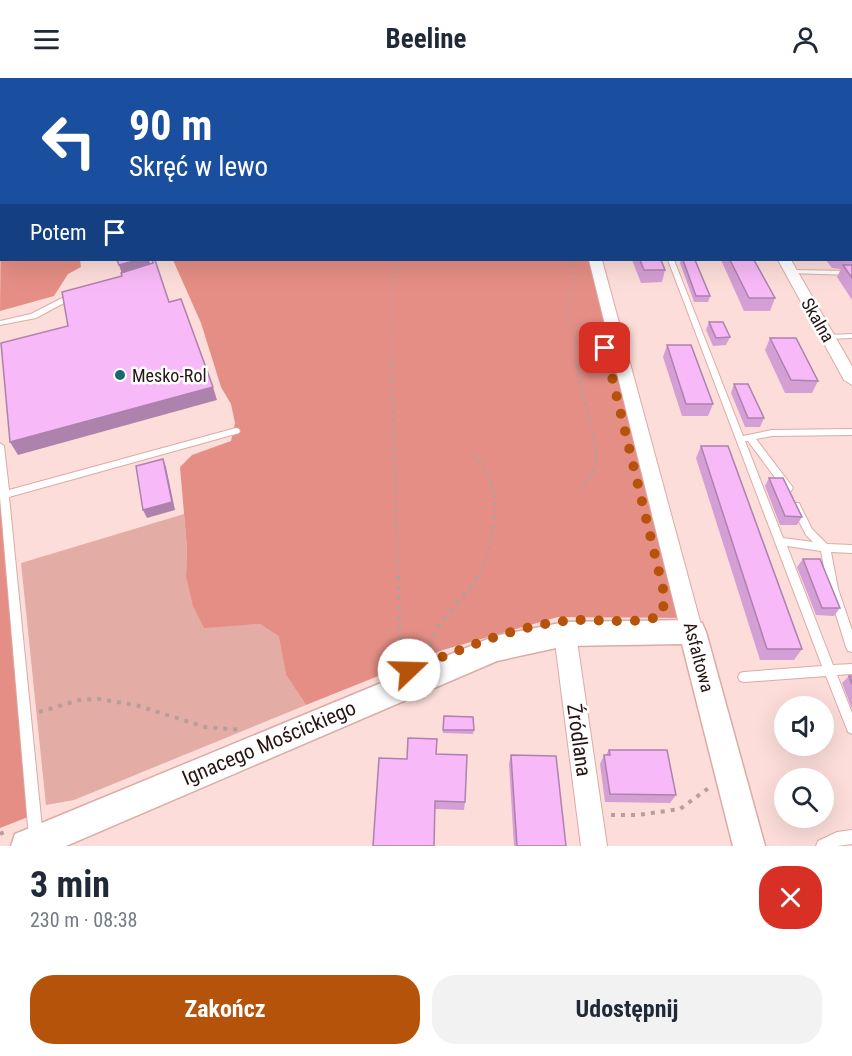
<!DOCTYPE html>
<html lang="pl">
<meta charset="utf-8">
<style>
:root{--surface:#fff;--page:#f2f2f3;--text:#1f2937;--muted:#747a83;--accent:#b45309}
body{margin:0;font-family:"Roboto Condensed",sans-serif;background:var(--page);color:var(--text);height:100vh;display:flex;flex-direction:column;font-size:22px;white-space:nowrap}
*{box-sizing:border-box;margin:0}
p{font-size:20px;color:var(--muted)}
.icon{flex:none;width:33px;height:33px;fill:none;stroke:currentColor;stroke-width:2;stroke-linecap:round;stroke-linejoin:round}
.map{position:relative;height:768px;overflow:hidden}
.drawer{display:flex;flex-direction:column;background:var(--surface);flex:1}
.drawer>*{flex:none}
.top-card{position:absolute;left:0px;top:0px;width:852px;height:183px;box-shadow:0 6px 24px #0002;background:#1a4fa0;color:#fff;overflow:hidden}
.buttons{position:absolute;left:774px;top:618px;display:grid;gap:12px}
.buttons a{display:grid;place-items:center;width:60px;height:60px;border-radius:50%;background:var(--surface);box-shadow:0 6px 24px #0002;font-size:30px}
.pin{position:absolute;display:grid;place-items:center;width:51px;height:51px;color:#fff;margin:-26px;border-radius:12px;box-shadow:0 3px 9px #0006}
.me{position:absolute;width:66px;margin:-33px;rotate:69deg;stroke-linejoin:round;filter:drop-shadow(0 0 4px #0008)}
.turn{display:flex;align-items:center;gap:21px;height:126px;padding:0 30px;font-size:27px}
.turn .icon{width:78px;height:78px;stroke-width:2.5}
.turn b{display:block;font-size:42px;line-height:51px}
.then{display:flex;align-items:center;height:57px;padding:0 30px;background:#0003;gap:12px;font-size:22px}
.round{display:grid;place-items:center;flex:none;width:63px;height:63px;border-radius:24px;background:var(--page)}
.overview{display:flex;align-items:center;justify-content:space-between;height:102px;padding:0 30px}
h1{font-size:36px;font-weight:700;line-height:45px}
.primary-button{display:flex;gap:12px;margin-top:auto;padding:12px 30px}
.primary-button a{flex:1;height:69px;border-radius:24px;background:var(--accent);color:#fff;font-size:24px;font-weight:700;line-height:69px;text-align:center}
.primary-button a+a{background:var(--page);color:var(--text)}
header{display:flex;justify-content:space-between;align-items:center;height:78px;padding:0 30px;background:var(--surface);font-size:27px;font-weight:700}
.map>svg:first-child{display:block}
</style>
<header><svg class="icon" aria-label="menu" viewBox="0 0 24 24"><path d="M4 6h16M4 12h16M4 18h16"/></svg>Beeline<svg class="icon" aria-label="person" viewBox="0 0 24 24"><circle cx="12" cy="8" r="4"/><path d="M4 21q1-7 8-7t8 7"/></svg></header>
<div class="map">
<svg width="852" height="768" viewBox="0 0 852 768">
<rect width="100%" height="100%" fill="#fcddd9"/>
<path fill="#e3aca5" d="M 184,436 L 187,470 L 186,498 L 236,547 L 260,546 L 280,558 L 286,597 L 306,627 L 74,722 L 46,727 L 21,485 Z"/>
<path fill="#e58e85" d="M 150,0 L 852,0 L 852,20 L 850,2 Z
M 1,140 L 2,182 L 80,182 L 81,189 L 68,196 L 54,218 L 0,233 Z
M 173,182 L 598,182 L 692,540 L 558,539 L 443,572 L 306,627 L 286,597 L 279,558 L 260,546 L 204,550 L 193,528 L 186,498 L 187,470 L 180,389 L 192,377 L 231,363 L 235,345 L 231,326 L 221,309 L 201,245 Z
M 0,418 L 28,739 L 0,750 Z"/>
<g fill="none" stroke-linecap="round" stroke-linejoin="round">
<defs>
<path id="service" d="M 114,0 L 118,0 L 118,2 L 114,2 Z
M 2,59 L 2,63 L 0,64 L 0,60 Z
M 2,98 L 2,102 L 0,103 L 0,99 Z
M 850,124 L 852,125 L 852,129 L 850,128 Z
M 668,182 L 674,182 L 743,358 L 772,352 L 852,351 L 852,357 L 772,358 L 756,361 L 791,407 L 793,410 L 791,413 L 785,413 L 748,363 L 745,363 L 783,460 L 813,464 L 806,457 L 791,428 L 793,425 L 799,425 L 812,451 L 827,466 L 852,467 L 852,475 L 831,474 L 838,511 L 852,552 L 852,574 L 848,573 L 846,569 L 828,511 L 821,473 L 787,468 L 833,587 L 852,586 L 852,596 L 837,597 L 852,635 L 852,656 L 848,654 L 826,598 L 744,604 L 740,603 L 738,599 L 740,595 L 744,594 L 822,588 Z
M 791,192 L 852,193 L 852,197 L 789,195 L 789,193 Z
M 70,216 L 76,216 L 77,218 L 36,240 L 0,247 L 0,243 L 31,236 Z
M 852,256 L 852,260 L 827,261 L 823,259 L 827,257 Z
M 236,350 L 239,351 L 240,353 L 239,355 L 9,419 L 43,760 L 41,765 L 36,767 L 31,765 L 29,760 L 0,419 L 0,365 L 4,368 L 9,412 Z
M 852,752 L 852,766 L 837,768 L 816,768 L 818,763 L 837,754 Z"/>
<path id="minor" d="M 543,0 L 553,0 L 553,2 L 543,2 Z
M 589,182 L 602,182 L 703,554 L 700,561 L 692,564 L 684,561 L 681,554 Z
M 778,182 L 791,182 L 852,288 L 852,307 L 844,302 Z
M 565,546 L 573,549 L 576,556 L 607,768 L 581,768 L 554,556 L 557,549 Z"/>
<path id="tertiary" d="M 692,542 L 702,545 L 706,554 L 765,768 L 733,768 L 682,566 L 565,568 L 497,583 L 66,768 L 11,768 L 15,756 L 495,558 L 565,544 Z"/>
</defs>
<use href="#service" stroke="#dcaba5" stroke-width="2"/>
<use href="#minor" stroke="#dcaba5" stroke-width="2"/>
<use href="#tertiary" stroke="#dcaba5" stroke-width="3"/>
<path stroke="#b89e9a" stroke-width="1.5" stroke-dasharray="1.5 3" stroke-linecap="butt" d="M 223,0 L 227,2
M 641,0 L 643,2
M 745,0 L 748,2
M 793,2 L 810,2"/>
<path stroke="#b89e9a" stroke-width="2" stroke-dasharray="2 4" stroke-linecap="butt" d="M 572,182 L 574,201 L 566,231 L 575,264 L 577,290
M 392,290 L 392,211 L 398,182"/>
<path stroke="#b89e9a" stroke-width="3" stroke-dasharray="3 4.5" stroke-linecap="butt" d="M 392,288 L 398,499
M 577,288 C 580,314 601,369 595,388 C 593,397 584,407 578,415
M 474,377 C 480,384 487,392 490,401 C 501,431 491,471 479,499"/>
<path stroke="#b89e9a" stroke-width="4" stroke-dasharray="4 6" stroke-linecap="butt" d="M 398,498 L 400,559 L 414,572 L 417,583
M 426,577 L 438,549 L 479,498
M 39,634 L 79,622 L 99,621 L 136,627 L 205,649 L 242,652
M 611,737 L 638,737 L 680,731 L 710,709
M 0,756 L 7,753"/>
<use href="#service" fill="#fff" fill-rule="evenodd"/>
<use href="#minor" fill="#fff" fill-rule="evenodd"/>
<use href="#tertiary" fill="#fff" fill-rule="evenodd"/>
</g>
<path fill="#d49fd4" d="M 850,161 L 852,163 L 852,222 L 837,199 L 841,191 L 832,190 L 826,182 L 850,182 Z
M 632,182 L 661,182 L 665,192 L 662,204 L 641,205 Z
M 681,182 L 695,182 L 710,218 L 708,224 L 694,224 L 680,185 Z
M 721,182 L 754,182 L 775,220 L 770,233 L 744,233 Z
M 709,244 L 730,259 L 726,267 L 713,268 L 706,252 Z
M 770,260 L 818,303 L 812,315 L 785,315 L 765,272 Z
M 667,267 L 713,326 L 708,338 L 682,338 L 663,279 Z
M 734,306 L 764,340 L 760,349 L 745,349 L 731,315 Z
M 701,368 L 802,571 L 794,582 L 760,582 L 696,380 Z
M 769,400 L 802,439 L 797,447 L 780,447 L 765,408 Z
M 803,481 L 840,530 L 834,538 L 816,537 L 797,489 Z
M 849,598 L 852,598 L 852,631 L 842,605 Z
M 444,638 L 474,652 L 473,656 L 443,655 Z
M 609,672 L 676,717 L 670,725 L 605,724 L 600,686 L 604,677 L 606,677 Z
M 436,676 L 465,724 L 464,732 L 435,731 L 407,681 Z
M 511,677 L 566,768 L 514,768 L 509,686 Z"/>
<path fill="#ad82ad" d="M 0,44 L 2,44 L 2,57 L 0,57 Z
M 137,182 L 149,182 L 152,191 L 123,199 L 119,187 Z
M 213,309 L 217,322 L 18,377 L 10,364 Z
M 163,381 L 166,389 L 175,432 L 147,440 L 143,432 Z"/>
<path fill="#f7b9f7" stroke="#ad82ad" stroke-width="1.5" d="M 0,0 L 103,0 L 99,1 L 99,2 L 2,2 L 2,44 L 0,44 Z
M 852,30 L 852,46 L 850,45 L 850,31 Z
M 850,167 L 852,169 L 852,179 L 850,179 Z
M 117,182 L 137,182 L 119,187 Z
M 152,182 L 155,182 L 169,224 L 181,221 L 213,309 L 10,364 L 1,265 L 68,248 L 62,214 L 122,198 L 121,195 L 153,185 Z
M 640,182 L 661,182 L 665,192 L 644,192 Z
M 683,182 L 695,182 L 710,218 L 696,218 Z
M 730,182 L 754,182 L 775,220 L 749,220 Z
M 843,187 L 852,187 L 852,200 Z
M 709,244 L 723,244 L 730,259 L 716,260 Z
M 770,260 L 796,260 L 818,303 L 791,302 Z
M 667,267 L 691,267 L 713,326 L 686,326 Z
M 734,306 L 748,306 L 764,340 L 748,340 Z
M 701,368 L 728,368 L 802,571 L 767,571 Z
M 163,381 L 172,424 L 143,432 L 136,388 Z
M 769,400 L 783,400 L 802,439 L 785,438 Z
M 803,481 L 820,481 L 840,530 L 822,530 Z
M 849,598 L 852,598 L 852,606 Z
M 444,638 L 473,639 L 474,652 L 443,652 Z
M 408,660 L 437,661 L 436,676 L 467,677 L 465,724 L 435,723 L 434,768 L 373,768 L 379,680 L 407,681 Z
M 609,672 L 667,672 L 676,717 L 610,716 L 604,677 L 610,677 Z
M 511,677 L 556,678 L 566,768 L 517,768 Z"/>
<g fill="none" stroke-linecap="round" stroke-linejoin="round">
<path stroke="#b45309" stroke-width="10" stroke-dasharray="0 18" d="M 409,592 C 464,571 516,546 576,542 C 597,541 646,548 662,536 L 665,519 L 605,270"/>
</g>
<circle fill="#1c6770" stroke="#fff" stroke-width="2" cx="120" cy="297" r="6"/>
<g text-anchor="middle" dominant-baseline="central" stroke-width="5" stroke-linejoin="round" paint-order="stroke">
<g font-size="18" fill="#261513" stroke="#fff">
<text transform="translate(818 242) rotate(60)">Skalna</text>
<text transform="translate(699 579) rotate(75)">Asfaltowa</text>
</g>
<g font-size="18" fill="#261513" stroke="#fff" text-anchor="start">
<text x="132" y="297">Mesko-Rol</text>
</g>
<g font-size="21" fill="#261513" stroke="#fff">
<text transform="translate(579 662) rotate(82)">Źródlana</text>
<text transform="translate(269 665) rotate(-23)">Ignacego Mościckiego</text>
</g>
</g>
</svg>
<div class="buttons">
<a><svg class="icon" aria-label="sound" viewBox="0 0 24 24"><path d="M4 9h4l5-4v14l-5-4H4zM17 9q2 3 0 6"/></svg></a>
<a><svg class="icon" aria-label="search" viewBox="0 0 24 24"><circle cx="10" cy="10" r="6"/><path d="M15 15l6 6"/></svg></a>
</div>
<div class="pin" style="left:605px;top:270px;background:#d93025"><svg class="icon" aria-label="arrive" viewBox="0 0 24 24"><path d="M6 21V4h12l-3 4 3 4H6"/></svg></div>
<svg class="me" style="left:409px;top:592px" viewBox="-20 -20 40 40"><circle r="19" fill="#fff"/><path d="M0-13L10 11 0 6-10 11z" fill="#b45309"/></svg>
<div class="top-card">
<div class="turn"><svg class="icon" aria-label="left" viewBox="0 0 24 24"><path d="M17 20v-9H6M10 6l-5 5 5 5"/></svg><div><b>90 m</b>Skręć w lewo</div></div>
<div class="then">Potem<svg class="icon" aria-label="arrive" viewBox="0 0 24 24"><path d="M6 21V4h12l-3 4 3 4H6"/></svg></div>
</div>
</div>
<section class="drawer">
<div class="overview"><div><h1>3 min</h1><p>230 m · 08:38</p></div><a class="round" style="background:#d93025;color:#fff"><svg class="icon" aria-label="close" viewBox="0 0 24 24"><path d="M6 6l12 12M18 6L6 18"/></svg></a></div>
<div class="primary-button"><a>Zakończ</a><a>Udostępnij</a></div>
</section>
